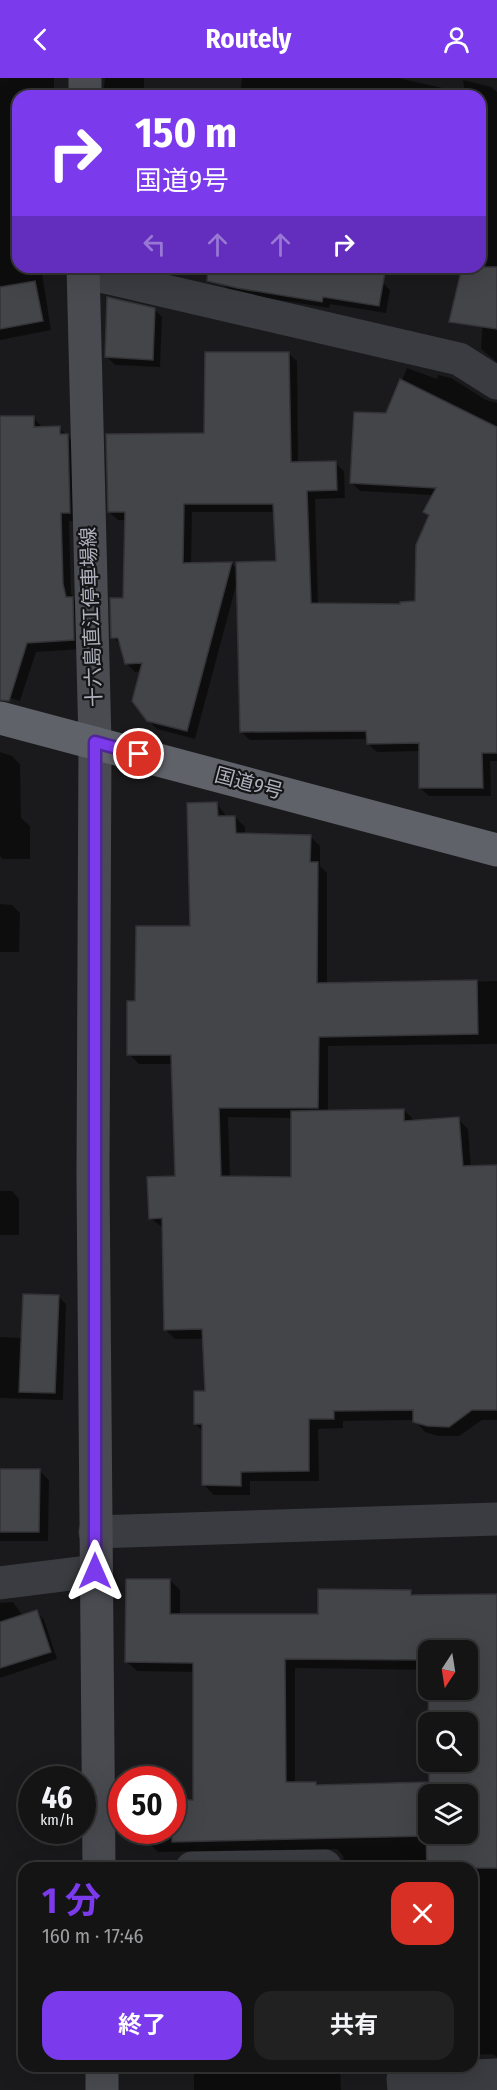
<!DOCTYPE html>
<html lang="ja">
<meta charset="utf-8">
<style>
:root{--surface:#141415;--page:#212122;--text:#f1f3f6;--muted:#9d9ea0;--line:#333334;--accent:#7c3aed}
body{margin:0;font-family:"Fira Sans Condensed","Noto Sans JP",sans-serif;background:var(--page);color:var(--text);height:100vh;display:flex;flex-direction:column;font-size:22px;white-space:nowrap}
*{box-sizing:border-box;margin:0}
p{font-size:20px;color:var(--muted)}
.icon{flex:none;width:33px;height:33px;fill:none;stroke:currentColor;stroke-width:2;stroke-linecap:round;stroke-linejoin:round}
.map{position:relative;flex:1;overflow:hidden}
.panel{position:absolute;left:18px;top:1784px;width:460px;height:210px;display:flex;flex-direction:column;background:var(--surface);border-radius:18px;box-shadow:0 6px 24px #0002,0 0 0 2px var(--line)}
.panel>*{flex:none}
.banner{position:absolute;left:12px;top:12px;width:474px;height:183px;border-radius:18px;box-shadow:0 6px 24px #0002,0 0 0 2px var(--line);background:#7c3aed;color:#fff;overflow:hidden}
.needle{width:39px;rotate:192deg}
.controls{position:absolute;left:418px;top:1562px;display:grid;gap:12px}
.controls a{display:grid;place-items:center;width:60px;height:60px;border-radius:12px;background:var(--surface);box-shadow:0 6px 24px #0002,0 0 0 2px var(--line);font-size:30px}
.speed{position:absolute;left:18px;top:1688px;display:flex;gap:12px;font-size:30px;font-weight:700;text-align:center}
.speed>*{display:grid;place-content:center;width:78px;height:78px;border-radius:50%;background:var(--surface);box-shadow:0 6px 24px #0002,0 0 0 2px var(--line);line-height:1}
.speed small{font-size:15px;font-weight:400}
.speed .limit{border:9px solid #d22;background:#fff;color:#111}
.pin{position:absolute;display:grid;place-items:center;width:51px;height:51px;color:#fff;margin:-26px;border:3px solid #fff;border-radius:50%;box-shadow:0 2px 6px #0007}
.me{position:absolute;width:66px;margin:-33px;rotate:0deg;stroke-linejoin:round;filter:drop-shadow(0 0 4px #0008)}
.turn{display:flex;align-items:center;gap:21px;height:126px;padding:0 24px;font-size:27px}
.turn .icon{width:78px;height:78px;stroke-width:2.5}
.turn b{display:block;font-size:42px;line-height:51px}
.lanes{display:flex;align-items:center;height:57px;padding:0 24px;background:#0003;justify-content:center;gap:30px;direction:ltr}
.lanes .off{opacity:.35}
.round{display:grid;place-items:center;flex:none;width:63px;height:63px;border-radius:18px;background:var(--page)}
.head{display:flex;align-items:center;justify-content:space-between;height:102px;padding:0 24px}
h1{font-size:36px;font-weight:700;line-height:45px;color:var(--accent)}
.cta{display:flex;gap:12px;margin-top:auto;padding:12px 24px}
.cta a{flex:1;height:69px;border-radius:18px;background:var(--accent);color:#fff;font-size:24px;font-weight:700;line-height:69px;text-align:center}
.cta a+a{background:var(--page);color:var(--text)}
header{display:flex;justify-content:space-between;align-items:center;height:78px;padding:0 24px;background:var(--accent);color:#fff;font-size:27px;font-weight:700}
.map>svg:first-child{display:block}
</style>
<header><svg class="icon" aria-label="back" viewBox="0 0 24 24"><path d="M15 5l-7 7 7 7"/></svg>Routely<svg class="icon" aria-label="person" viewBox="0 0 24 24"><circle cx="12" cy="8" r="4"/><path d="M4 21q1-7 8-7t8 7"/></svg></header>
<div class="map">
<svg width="497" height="2012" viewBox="0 0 497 2012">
<rect width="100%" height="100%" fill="#1a1a1c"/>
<path fill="#0007" fill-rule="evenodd" d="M 0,0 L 54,0 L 54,18 L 18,18 L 18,189 L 41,189 L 51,252 L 0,262 Z
M 105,0 L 144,0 L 144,18 L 103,18 Z
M 242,0 L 398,0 L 465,15 L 463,2 L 491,9 L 497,14 L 497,192 L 480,187 L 480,18 L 240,18 Z
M 123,189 L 172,189 L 170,200 Z
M 226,189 L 387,189 L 382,204 L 390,212 L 386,235 L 330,226 L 329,230 L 230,214 L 223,206 Z
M 154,231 L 162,239 L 160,289 L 115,287 L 107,279 Z
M 483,240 L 497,245 L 497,284 L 481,271 Z
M 288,275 L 297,283 L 298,385 L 335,385 L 344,393 L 345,420 L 315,421 L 318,527 L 402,528 L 416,525 L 430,438 L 425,433 L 433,417 L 360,413 L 352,405 L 387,337 L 407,290 L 437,301 L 438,297 L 451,300 L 486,322 L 497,325 L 497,683 L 490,683 L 491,718 L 429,718 L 420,710 L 420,673 L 377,674 L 368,666 L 368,661 L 250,662 L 241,654 L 237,504 L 195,661 L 157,651 L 148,642 L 141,593 L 135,594 L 126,585 L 121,568 L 113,559 L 124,522 L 126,442 L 118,442 L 109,434 L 205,356 ZM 192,434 L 275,434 L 277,484 L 237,491 L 231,485 L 191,486 Z
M 0,339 L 34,340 L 43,350 L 59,350 L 77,367 L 79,443 L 69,443 L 71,516 L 81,529 L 82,571 L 36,574 L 20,623 L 0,617 Z
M 0,674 L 12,678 L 20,686 L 21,740 L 30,748 L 30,781 L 3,781 L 0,778 Z
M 217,726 L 227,739 L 235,739 L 245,749 L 245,757 L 310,758 L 320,768 L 320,788 L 327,795 L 327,907 L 497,903 L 497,966 L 328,968 L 328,1034 L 404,1032 L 414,1042 L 458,1041 L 468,1051 L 471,1090 L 497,1089 L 497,1342 L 482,1342 L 459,1358 L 438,1358 L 425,1354 L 415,1342 L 343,1343 L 343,1350 L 318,1351 L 319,1403 L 250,1403 L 250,1417 L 214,1417 L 204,1407 L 204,1354 L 195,1346 L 206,1314 L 204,1261 L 175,1261 L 165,1251 L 163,1150 L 150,1140 L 177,1100 L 172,986 L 139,986 L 129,976 L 136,925 L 192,850 ZM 228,1039 L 293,1040 L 292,1101 L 230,1100 Z
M 0,826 L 12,827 L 20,835 L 19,874 L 0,874 Z
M 0,1113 L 12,1113 L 19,1121 L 19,1157 L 0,1157 Z
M 58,1218 L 66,1226 L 63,1322 L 0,1320 L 0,1259 L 23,1260 Z
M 0,1392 L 39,1392 L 49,1402 L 48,1463 L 0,1463 Z
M 170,1502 L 180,1512 L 180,1538 L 320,1538 L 411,1513 L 415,1518 L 497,1517 L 497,1979 L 493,1976 L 472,1977 L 472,1790 L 345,1790 L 343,1778 L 337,1771 L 158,1774 L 148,1764 L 148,1752 L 172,1752 L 194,1723 L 195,1594 L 137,1593 L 126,1583 ZM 429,1572 L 468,1572 L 468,1611 L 430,1611 L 430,1644 L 468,1644 L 468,1683 L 430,1683 L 431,1706 L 319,1709 L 316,1705 L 295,1705 L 295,1590 L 429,1592 ZM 429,1716 L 468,1716 L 468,1755 L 429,1755 Z
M 13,1524 L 23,1538 L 37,1534 L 44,1542 L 57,1581 L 0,1600 L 0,1525 Z
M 194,1988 L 340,1988 L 341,2012 L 194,2012 Z"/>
<path fill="#444549" stroke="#343438" stroke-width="1.5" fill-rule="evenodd" d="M 208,189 L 386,189 L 379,228 L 323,219 L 322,224 L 237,210 L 207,203 Z
M 462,189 L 497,189 L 497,251 L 449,244 Z
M 35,203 L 43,243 L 0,251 L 0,209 Z
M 107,219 L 155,230 L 153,282 L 105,279 Z
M 205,274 L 289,274 L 291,384 L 336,383 L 337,412 L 307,413 L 311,525 L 400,526 L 400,524 L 415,523 L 416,467 L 429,437 L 423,434 L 436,410 L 350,405 L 354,334 L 386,335 L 400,301 L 497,349 L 497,675 L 482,675 L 483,710 L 419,710 L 419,665 L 367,666 L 366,653 L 240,654 L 236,484 L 276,483 L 273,426 L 184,426 L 183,485 L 232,484 L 187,653 L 147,643 L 132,623 L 142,585 L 125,586 L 118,560 L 111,560 L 110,520 L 123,520 L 125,434 L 108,434 L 106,356 L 204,355 Z
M 0,338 L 34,338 L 34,349 L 60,348 L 60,356 L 68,356 L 70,435 L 61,435 L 63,506 L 66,519 L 73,519 L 74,562 L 27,565 L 9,623 L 0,622 Z
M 217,724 L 218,738 L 235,738 L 236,755 L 311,757 L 310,784 L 318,784 L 317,905 L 477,902 L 478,956 L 319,959 L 318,1030 L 219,1030 L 221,1098 L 291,1099 L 291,1033 L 404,1031 L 404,1043 L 459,1039 L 463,1088 L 497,1087 L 497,1332 L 472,1332 L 449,1349 L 427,1348 L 413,1344 L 413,1332 L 334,1333 L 334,1341 L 309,1341 L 309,1393 L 241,1394 L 241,1408 L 202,1407 L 202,1346 L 194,1346 L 194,1313 L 205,1313 L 202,1251 L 164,1252 L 162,1140 L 149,1141 L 147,1099 L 175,1098 L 171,977 L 127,977 L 127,923 L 135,923 L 136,848 L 190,848 L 187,725 Z
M 23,1216 L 59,1217 L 55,1315 L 19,1314 Z
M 0,1391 L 40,1391 L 39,1454 L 0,1454 Z
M 126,1501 L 170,1501 L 170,1536 L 318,1536 L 318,1511 L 411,1512 L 411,1517 L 497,1516 L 497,1790 L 427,1790 L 426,1758 L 172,1764 L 172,1722 L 193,1722 L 193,1585 L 125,1584 ZM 429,1572 L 468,1572 L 468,1611 L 429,1611 ZM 285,1581 L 428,1582 L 429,1704 L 316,1707 L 316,1704 L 286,1704 ZM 429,1644 L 468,1644 L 468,1683 L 429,1683 ZM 429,1716 L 468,1716 L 468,1755 L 429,1755 Z
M 37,1532 L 51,1574 L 0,1590 L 0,1544 Z"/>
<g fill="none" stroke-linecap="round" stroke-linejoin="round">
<path stroke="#3b3c41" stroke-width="33" d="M 83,194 L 459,281 L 497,305
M 0,1505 L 95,1493
M 192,1790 L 325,1788
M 404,2012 L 403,2001 L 497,1997"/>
<path stroke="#3b3c41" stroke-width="33" d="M 95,1454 L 497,1441"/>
<path stroke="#494b51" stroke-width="33" d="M 85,18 L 85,0
M 83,189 L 95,664 L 93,1099 L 99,1790
M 102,1988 L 102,2012"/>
<path stroke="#5f6269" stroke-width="33" d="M 0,640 L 497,772"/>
</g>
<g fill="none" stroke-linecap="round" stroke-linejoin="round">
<defs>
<path id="route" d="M 95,1493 L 95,664 L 139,676"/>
</defs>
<use href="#route" stroke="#51269a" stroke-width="15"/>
<use href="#route" stroke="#7c3aed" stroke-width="10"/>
</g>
<g text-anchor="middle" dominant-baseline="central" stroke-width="4.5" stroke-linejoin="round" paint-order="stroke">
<g font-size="20" fill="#adb1bc" stroke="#151517">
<text transform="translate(91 539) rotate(-92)">十六島直江停車場線</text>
<text transform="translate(249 705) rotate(15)">国道9号</text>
</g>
</g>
</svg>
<div class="controls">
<a><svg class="needle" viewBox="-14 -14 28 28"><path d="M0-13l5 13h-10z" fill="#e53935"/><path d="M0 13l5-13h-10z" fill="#9d9ea0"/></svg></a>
<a><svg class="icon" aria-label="search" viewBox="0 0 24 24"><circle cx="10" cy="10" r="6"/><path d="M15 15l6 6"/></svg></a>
<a><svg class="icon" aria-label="layers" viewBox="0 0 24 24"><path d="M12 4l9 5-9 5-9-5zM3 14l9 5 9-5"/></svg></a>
</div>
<div class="speed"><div>46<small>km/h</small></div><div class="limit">50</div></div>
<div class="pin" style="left:139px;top:676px;background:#d93025"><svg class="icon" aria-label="arrive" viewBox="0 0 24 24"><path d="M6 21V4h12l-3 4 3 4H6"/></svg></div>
<svg class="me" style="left:95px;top:1493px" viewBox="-20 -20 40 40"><path d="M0-17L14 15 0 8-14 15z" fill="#7c3aed" stroke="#fff" stroke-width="4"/></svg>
<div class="banner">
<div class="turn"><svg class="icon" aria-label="right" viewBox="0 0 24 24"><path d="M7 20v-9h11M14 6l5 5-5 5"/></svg><div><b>150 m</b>国道9号</div></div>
<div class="lanes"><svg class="icon off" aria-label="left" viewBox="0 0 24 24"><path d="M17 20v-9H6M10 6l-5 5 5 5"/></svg><svg class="icon off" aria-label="ahead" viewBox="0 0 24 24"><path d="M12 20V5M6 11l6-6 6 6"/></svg><svg class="icon off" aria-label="ahead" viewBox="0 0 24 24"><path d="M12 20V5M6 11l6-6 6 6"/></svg><svg class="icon" aria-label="right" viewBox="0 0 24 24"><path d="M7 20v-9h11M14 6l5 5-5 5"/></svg></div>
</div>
<section class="panel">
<div class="head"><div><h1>1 分</h1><p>160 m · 17:46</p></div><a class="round" style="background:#d93025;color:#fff"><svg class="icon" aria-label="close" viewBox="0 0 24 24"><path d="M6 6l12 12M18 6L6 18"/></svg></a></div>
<div class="cta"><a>終了</a><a>共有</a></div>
</section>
</div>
